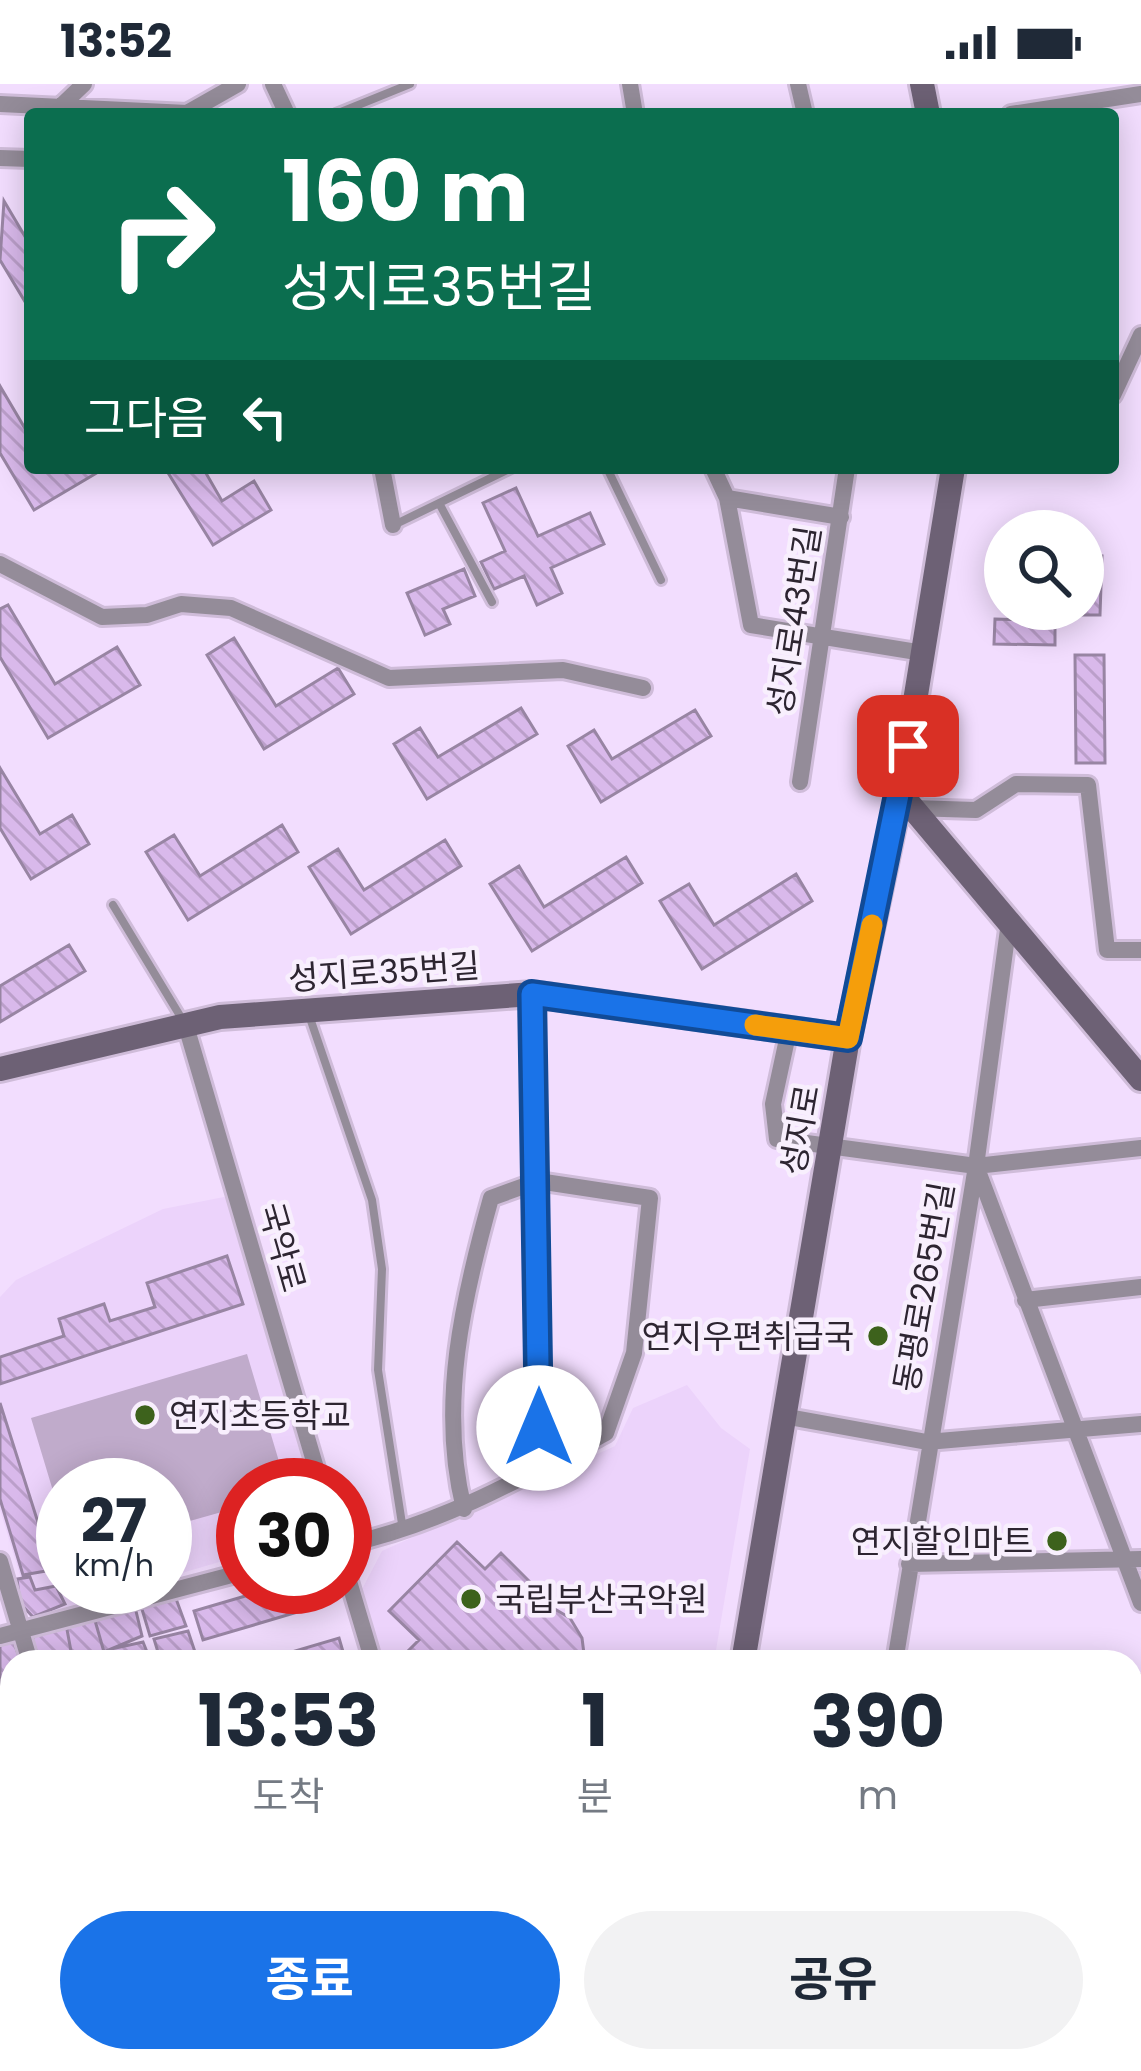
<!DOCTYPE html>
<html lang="ko">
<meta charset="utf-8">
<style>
:root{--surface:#fff;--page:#f2f2f3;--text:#1f2937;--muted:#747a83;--accent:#1a73e8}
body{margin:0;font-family:Poppins,"Noto Sans KR",sans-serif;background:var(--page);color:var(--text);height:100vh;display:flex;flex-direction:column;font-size:45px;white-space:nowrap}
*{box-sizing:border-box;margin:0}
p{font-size:39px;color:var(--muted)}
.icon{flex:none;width:66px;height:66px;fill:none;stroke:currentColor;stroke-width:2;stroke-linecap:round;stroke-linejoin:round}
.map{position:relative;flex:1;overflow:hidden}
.sheet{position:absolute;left:0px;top:1566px;width:1143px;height:423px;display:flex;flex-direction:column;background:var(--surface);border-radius:36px 36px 0 0;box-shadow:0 6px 30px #0003}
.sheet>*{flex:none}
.hud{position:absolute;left:24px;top:24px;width:1095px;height:366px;border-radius:12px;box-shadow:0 6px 30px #0003;background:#0b6e4f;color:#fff;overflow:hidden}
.controls{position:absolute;left:984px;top:426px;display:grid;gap:24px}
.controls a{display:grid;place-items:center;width:120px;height:120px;border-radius:50%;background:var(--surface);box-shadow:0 6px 30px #0003;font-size:60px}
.speed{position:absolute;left:36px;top:1374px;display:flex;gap:24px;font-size:60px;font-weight:700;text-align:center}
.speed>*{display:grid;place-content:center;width:156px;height:156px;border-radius:50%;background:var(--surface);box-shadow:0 6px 30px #0003;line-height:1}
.speed small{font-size:30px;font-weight:400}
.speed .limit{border:18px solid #d22;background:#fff;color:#111}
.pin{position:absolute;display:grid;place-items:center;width:102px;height:102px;color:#fff;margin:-51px;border-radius:24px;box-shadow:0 6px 18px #0006}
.me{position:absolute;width:132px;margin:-66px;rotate:0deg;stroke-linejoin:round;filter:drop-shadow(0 0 9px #0008)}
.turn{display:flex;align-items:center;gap:42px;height:252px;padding:0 60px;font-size:54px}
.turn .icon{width:156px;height:156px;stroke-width:2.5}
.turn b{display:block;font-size:84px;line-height:102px}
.then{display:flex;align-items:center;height:114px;padding:0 60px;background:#0003;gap:24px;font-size:45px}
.eta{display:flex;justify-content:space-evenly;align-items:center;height:204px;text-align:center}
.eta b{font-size:72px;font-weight:700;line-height:84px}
.action{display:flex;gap:24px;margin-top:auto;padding:24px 60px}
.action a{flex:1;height:138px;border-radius:72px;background:var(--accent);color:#fff;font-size:48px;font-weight:700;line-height:138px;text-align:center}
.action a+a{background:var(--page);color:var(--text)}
.status{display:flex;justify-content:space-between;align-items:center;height:84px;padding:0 60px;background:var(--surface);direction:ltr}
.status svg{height:33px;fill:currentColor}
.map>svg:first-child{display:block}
</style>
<div class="status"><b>13:52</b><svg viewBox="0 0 49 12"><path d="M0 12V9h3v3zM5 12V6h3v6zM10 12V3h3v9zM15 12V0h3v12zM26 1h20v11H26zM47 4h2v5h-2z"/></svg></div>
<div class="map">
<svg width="1141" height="1987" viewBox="0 0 1141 1987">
<defs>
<pattern id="building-back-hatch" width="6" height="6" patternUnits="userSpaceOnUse" patternTransform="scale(3)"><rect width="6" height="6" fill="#d9b9eb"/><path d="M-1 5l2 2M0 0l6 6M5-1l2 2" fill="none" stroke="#bb9fca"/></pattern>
</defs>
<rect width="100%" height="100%" fill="#f2ddfe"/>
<path fill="#ecd3fb" d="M 229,1112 L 309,1401 L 243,1401 L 243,1471 L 165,1494 L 165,1401 L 63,1401 L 63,1503 L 135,1503 L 33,1533 L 0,1426 L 0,1213 L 16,1196 L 163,1125 Z
M 687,1301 L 721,1344 L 750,1365 L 714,1578 L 381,1578 L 360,1509 L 382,1467 L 615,1362 L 633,1324 Z"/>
<path fill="#c0abcb" d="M 247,1270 L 286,1401 L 243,1401 L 243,1422 L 165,1444 L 165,1401 L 63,1401 L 63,1440 L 31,1334 Z"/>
<path fill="url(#building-back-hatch)" stroke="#9885a3" stroke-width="3" d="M 4,117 L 30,161 L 30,226 L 0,176 Z
M 0,302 L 30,353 L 30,384 L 105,384 L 34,426 L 0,369 Z
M 165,384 L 203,384 L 222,417 L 254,397 L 271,426 L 213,461 Z
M 516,404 L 538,452 L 590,429 L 604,460 L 551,484 L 562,509 L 537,521 L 524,492 L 494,505 L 481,478 L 505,467 L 483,419 Z
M 1083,471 L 1102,472 L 1100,531 L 1069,531 L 1069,525 L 1083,525 Z
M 464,485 L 475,512 L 443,525 L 450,540 L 425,551 L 407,509 Z
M 8,521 L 55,600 L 117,563 L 140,601 L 48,654 L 0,573 L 0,525 Z
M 995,535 L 1055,537 L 1055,561 L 994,560 Z
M 234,554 L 276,622 L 338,584 L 354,610 L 264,665 L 207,571 Z
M 1075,571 L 1104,571 L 1105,679 L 1076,679 Z
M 521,624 L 537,650 L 427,715 L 394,660 L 420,644 L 438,673 Z
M 695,626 L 711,652 L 601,718 L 568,662 L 594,646 L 612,675 Z
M 0,684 L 40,750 L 72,731 L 89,760 L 31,795 L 0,744 Z
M 282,741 L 298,768 L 188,836 L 146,768 L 174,751 L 200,792 Z
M 445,756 L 461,782 L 351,850 L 309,783 L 338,765 L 364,806 Z
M 626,773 L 642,799 L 532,867 L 490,800 L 519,782 L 544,823 Z
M 796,790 L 812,817 L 702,885 L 660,817 L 689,800 L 714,841 Z
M 69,861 L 85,887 L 0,938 L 0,902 Z
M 227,1172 L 243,1220 L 0,1300 L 0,1273 L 64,1252 L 59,1235 L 104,1220 L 110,1237 L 155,1223 L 147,1199 Z
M 0,1319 L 49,1473 L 61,1469 L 63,1484 L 23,1491 L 0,1415 Z
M 457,1458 L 485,1485 L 501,1469 L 534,1502 L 528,1509 L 570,1534 L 582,1554 L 585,1578 L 405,1578 L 401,1574 L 419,1556 L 389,1527 Z
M 30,1493 L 35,1506 L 56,1502 L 65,1520 L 33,1533 L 20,1519 L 17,1495 Z
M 276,1503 L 323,1503 L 328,1519 L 203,1556 L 194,1527 Z
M 175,1512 L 186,1542 L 150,1552 L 141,1522 Z
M 135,1523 L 142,1552 L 104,1568 L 94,1533 Z
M 94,1533 L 104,1568 L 73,1578 L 66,1540 Z
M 66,1540 L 73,1578 L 37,1578 L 30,1560 L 36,1548 Z
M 188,1547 L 195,1568 L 161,1578 L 154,1555 Z
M 339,1554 L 346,1578 L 258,1578 Z
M 13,1556 L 21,1578 L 12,1578 L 12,1596 L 0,1595 L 0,1559 Z
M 143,1558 L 151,1578 L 115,1578 L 111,1565 Z
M 0,1595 L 12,1596 L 12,1656 L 0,1663 Z
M 0,1704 L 12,1706 L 1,1795 L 12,1793 L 12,1822 L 0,1824 Z
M 1131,1821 L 1138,1821 L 1141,1894 L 1131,1893 Z
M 12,1882 L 12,1930 L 6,1931 L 0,1883 Z"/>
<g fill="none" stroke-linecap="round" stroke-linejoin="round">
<defs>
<path id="lane" d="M 336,30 L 410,0
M 607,384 L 661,496
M 439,419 L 492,518
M 394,441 L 511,384
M 113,821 L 182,935
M 310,934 L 372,1116 L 382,1185 L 378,1286 L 403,1446"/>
<path id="street" d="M 273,0 L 287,30
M 630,0 L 635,30
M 798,0 L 805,30
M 0,20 L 187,29 L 238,0
M 62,21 L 84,0
M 1011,30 L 1141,10
M 0,74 L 30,75
M 1113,311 L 1141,251
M 382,384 L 393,441
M 713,384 L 727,414 L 751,541 L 923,569
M 727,414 L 841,433
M 0,480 L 102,533 L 147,531 L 181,520 L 231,524 L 389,594 L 563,586 L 643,604
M 800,698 L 847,384
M 912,724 L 976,726 L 1016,700 L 1088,701 L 1107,866 L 1141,866
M 533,910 L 539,1386
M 186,942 L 321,1401
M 789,946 L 773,1020 L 777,1055 L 976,1082 L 1141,1064
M 978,1087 L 1141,1519
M 1025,1216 L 1141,1203
M 783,1332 L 927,1358 L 1141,1340
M 345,1461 C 441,1440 521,1395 606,1349 L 634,1269 L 650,1114 L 538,1097 L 491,1114 C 463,1214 438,1321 464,1425
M 0,1477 L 30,1578
M 909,1480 L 1141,1475
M 345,1484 L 373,1578
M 0,1552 L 243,1488
M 895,1578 L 976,1082 L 1009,838
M 1131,1600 L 1141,1600
M 1131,1730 L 1141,1731"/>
<path id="secondary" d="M 922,0 L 928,30
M 900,709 L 1141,995
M 0,985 L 220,933 L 533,910 L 848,954
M 743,1578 L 848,954 L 900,709 L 953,384
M 1131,1928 L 1141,1928
M 0,1958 L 12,1957
M 1041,1977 L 1141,1979
M 0,1978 L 12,1975
M 66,1987 L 288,1977
M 350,1987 L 485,1977"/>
</defs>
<use href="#lane" stroke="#cfbcd9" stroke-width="14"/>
<use href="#street" stroke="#cfbcd9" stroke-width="22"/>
<use href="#secondary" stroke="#cfbcd9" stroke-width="30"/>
<use href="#lane" stroke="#948c99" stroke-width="8"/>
<use href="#street" stroke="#948c99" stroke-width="16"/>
<use href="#secondary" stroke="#6d6175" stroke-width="24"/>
</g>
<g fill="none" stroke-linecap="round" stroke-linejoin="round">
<defs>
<path id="route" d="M 539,1344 L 532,910 L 848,954 L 908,662"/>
</defs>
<use href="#route" stroke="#114b97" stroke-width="30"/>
<use href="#route" stroke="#1a73e8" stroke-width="21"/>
<path stroke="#f59e0b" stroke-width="21" d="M 755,941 L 848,954 L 872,841"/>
</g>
<g fill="#3d621c" stroke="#f8effd" stroke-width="4.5">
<circle cx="878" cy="1252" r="12"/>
<circle cx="145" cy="1331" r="12"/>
<circle cx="1057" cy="1457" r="12"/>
<circle cx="471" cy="1515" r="12"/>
</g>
<g text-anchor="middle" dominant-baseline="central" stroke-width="9" stroke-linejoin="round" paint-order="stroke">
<g font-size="33" fill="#2d2531" stroke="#f8effd">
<text transform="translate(794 537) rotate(-81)">성지로43번길</text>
<text transform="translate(384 888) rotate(-4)">성지로35번길</text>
<text transform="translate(800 1046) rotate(-80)">성지로</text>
<text transform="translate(282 1163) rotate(74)">국악로</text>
<text transform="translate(924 1203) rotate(-80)">동평로265번길</text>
</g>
<g font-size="33" fill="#2d2531" stroke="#f8effd" text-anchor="end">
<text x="854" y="1252">연지우편취급국</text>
<text x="169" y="1331" text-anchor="start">연지초등학교</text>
<text x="1033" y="1457">연지할인마트</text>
<text x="495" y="1515" text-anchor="start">국립부산국악원</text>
</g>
</g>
</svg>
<div class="controls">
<a><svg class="icon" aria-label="search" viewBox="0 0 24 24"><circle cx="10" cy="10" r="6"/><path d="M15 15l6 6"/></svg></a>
</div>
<div class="speed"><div>27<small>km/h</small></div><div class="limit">30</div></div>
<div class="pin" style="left:908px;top:662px;background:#d93025"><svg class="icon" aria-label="arrive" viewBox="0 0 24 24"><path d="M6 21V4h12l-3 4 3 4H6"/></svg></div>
<svg class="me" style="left:539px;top:1344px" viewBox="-20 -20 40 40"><circle r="19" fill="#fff"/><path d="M0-13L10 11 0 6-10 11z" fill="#1a73e8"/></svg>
<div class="hud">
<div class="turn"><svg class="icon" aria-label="right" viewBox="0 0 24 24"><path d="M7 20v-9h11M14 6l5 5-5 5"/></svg><div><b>160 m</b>성지로35번길</div></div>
<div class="then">그다음<svg class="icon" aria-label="left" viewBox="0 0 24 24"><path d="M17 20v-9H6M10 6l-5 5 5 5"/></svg></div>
</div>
<section class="sheet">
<div class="eta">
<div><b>13:53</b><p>도착</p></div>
<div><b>1</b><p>분</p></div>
<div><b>390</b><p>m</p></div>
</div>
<div class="action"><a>종료</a><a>공유</a></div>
</section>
</div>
